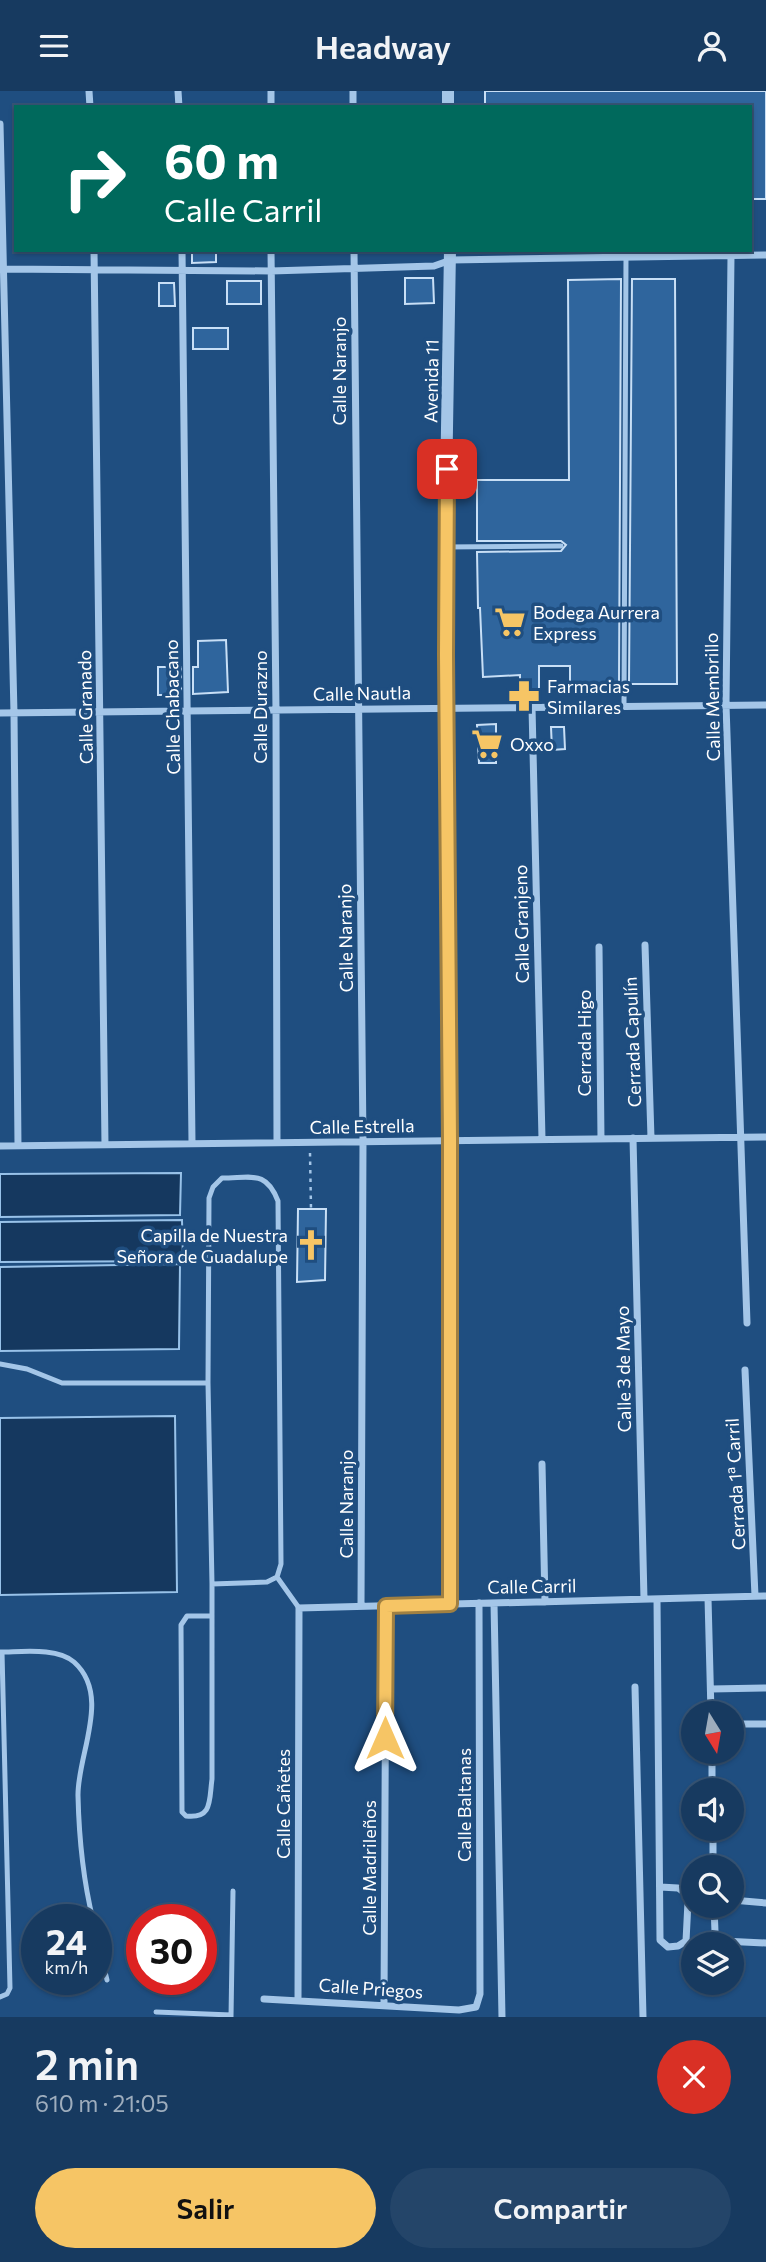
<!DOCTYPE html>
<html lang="es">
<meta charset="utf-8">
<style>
:root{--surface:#173a60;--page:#244569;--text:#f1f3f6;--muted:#9eadbd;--line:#365475;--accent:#f6c565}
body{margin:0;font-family:Commissioner,sans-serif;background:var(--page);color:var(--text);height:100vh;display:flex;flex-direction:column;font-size:26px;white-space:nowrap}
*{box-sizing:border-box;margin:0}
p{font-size:23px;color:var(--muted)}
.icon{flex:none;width:38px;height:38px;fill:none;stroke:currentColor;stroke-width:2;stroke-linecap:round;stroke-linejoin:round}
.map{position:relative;height:1926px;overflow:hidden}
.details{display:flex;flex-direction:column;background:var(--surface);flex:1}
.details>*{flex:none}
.banner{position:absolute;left:14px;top:14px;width:738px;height:147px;border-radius:0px;box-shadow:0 2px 5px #0004,0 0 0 2px var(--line);background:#00695c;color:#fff;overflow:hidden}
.needle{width:46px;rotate:169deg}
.buttons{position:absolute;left:681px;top:1610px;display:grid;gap:14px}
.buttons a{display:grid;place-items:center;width:63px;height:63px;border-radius:50%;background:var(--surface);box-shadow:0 2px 5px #0004,0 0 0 2px var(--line);font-size:35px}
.speed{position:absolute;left:21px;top:1813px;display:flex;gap:14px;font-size:35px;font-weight:700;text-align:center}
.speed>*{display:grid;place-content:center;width:91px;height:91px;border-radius:50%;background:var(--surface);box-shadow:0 2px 5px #0004,0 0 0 2px var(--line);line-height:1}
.speed small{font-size:18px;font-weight:400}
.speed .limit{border:10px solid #d22;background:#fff;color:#111}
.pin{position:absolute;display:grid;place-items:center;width:60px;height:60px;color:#fff;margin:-30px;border-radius:14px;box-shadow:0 4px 10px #0006}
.me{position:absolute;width:77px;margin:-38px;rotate:0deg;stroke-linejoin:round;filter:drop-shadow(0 0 5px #0008)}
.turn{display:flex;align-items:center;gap:24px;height:147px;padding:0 35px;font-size:32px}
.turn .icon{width:91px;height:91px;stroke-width:2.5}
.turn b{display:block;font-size:49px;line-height:60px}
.round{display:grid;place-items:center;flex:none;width:74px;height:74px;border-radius:37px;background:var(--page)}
.head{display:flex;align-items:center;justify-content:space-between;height:119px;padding:0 35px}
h1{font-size:42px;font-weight:600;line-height:52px}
.cta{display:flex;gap:14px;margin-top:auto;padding:14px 35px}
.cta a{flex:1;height:80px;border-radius:42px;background:var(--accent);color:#111;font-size:28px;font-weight:600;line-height:80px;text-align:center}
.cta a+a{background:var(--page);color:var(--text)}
header{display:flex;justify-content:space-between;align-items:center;height:91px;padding:0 35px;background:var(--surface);font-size:32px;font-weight:600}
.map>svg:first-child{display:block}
</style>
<header><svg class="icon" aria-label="menu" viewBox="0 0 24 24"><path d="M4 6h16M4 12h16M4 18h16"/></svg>Headway<svg class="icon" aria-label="person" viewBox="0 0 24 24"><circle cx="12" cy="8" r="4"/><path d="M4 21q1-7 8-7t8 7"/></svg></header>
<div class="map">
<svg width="766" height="1926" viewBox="0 0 766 1926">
<rect width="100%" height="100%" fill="#1f4e80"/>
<path fill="#15385f" stroke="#98c2e9" stroke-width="2" d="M 181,1082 L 180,1124 L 0,1126 L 0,1083 Z
M 182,1129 L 183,1170 L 0,1171 L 0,1131 Z
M 180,1173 L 179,1258 L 0,1260 L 0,1176 Z
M 175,1325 L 177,1501 L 0,1504 L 0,1327 Z"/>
<path fill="#2f659d" stroke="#c8dff6" stroke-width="2" d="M 485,0 L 766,0 L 766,108 L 751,108 L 751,16 L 485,16 Z
M 192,159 L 216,159 L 216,171 L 192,172 Z
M 405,187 L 433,187 L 434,212 L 405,213 Z
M 621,188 L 619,594 L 570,594 L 570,575 L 539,575 L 539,609 L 520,610 L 520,584 L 483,586 L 480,517 L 478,517 L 477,461 L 561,460 L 566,454 L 561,450 L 477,450 L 477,389 L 569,389 L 568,189 Z
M 632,188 L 675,188 L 677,593 L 629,593 Z
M 227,190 L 261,190 L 261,213 L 227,213 Z
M 159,192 L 174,192 L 175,215 L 159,215 Z
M 193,237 L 228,237 L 228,258 L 193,258 Z
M 226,549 L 228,601 L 193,603 L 193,576 L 198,576 L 198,550 Z
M 158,576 L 181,576 L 181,604 L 158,604 Z
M 496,633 L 496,672 L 479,672 L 477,634 Z
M 551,636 L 564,636 L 565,658 L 552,659 Z
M 298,1118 L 326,1118 L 325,1189 L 297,1191 Z"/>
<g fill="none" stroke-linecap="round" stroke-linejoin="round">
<path stroke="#a4c6e8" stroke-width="2.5" stroke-dasharray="3.5 5" stroke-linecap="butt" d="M 310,1062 L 311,1118"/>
<path stroke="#a4c6e8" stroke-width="5" d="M 445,456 L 561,455
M 624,615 L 626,166
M 0,1273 L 27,1278 L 62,1292 L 208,1292 L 209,1107 L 213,1096 L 222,1087 C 252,1087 266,1079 278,1110 L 281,1473 L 277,1486 L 267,1491 L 212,1493
M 208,1292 L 212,1493 L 212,1688 C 209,1709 213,1728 186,1725 L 182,1721 L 181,1534 L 187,1525 L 211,1525
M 277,1486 L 299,1517
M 0,1561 C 21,1561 57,1556 74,1571 C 112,1605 77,1664 78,1705 C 79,1747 83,1788 93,1829
M 96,1843 L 107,1889
M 0,1906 L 7,1903 L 10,1897 L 2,1561
M 156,1921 L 231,1924
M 231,1926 L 233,1800"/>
<path stroke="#a4c6e8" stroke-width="7" d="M 89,0 L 90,16
M 178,0 L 179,16
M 271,0 L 271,16
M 353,0 L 353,16
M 0,33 L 14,622 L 18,1055
M 94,159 L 105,1054
M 182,159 L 192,1052
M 271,159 L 276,619 L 277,1051
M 354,159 L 363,1050 L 361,1515
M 731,165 L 726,614 L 747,1232
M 1,178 L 271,180 L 434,175 L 451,169 L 766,164
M 532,616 L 542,1048
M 0,622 L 766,614
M 645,854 L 651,1047
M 599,856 L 601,1048
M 633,1047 L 644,1508
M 0,1055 L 766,1046
M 745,1279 L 755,1505
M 542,1373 L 545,1511
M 708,1507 L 711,1622
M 657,1508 L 660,1849 L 668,1856 L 678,1855 L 686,1850 L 688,1811 L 685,1802 L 678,1797 L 660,1796
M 494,1512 L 502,1926
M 450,1513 L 450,1049
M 635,1596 L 643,1926
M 711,1598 L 766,1597
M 732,1633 L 766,1633
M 712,1661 L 712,1699
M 713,1738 L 713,1776
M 732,1809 L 766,1812
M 714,1815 L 715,1841 L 723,1850 L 766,1852
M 264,1908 L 459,1919 L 476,1916 L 480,1903 L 479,1512
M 298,1909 L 299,1517 L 766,1505
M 384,1913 L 386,1515"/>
<path stroke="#a4c6e8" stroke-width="12" d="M 448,0 L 448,16
M 450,1049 L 445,456 L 450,159"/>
</g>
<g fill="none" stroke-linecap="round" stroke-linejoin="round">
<defs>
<path id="route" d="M 385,1647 L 386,1515 L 450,1513 L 450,1049 L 446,564 L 447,378"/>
</defs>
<use href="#route" stroke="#a08042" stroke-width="18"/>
<use href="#route" stroke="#f6c565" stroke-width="12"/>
</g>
<defs>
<symbol id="supermarket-bare" viewBox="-9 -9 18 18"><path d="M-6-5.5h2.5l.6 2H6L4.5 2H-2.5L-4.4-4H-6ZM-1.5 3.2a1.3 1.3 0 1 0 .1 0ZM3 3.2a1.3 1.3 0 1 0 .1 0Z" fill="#f6c565" stroke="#1f4e80" stroke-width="2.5" paint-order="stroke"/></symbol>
<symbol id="pharmacy-bare" viewBox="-9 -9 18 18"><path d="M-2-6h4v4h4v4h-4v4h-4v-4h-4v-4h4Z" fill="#f6c565" stroke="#1f4e80" stroke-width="2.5" paint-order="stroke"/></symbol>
<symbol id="church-bare" viewBox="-9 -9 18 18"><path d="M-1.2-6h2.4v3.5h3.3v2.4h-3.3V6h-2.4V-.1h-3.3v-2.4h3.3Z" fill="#f6c565" stroke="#1f4e80" stroke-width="2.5" paint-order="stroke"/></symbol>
</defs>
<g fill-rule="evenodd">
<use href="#supermarket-bare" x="488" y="509" width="44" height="44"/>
<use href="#pharmacy-bare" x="502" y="583" width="44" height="44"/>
<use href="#supermarket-bare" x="465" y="631" width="44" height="44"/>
<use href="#church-bare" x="289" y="1132" width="44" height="44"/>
</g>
<g text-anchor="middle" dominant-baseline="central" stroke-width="7" stroke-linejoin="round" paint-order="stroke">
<g font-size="18" fill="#fff" stroke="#1f4e80">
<text transform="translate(339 280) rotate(-90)">Calle Naranjo</text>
<text transform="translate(431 290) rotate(-89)">Avenida 11</text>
<text transform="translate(362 602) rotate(-1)">Calle Nautla</text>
<text transform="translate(712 606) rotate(-91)">Calle Membrillo</text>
<text transform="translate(85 616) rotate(-91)">Calle Granado</text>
<text transform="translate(172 616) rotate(-91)">Calle Chabacano</text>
<text transform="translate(260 616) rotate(-90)">Calle Durazno</text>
<text transform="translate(521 833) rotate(-91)">Calle Granjeno</text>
<text transform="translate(345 847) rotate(-91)">Calle Naranjo</text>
<text transform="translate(632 951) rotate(-92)">Cerrada Capulín</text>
<text transform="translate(584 952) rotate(-90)">Cerrada Higo</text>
<text transform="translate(362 1035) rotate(-1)">Calle Estrella</text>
<text transform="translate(623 1278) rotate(-91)">Calle 3 de Mayo</text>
<text transform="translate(735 1393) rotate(-93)">Cerrada 1ª Carril</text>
<text transform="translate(346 1413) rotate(-90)">Calle Naranjo</text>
<text transform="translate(532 1495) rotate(-1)">Calle Carril</text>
<text transform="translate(283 1713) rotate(-90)">Calle Cañetes</text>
<text transform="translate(464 1714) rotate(-90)">Calle Baltanas</text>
<text transform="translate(369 1777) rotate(-90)">Calle Madrileños</text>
<text transform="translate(371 1897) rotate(4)">Calle Priegos</text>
</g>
<g font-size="18" fill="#fff" stroke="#1f4e80" text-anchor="start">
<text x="533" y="521">Bodega Aurrera<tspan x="533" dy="21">Express</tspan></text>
<text x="547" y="595">Farmacias<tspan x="547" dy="21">Similares</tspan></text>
<text x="510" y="653">Oxxo</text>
<text x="288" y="1144" text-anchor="end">Capilla de Nuestra<tspan x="288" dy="21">Señora de Guadalupe</tspan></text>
</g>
</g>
</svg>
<div class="buttons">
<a><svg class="needle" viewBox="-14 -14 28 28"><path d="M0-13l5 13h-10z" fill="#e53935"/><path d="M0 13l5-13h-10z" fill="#9eadbd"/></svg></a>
<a><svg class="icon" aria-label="sound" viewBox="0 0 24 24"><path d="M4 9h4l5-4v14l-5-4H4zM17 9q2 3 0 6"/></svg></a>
<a><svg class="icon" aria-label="search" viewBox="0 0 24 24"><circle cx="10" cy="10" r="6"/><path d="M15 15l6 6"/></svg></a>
<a><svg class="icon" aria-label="layers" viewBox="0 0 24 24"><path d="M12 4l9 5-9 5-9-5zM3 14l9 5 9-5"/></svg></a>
</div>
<div class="speed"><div>24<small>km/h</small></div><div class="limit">30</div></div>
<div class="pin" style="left:447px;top:378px;background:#d93025"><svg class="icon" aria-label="arrive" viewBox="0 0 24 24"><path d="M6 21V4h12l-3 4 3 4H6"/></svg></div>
<svg class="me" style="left:385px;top:1647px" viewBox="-20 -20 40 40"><path d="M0-17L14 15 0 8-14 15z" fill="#f6c565" stroke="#fff" stroke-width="4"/></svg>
<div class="banner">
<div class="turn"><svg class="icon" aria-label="right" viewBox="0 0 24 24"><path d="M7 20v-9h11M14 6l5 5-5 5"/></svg><div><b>60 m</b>Calle Carril</div></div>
</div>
</div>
<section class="details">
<div class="head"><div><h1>2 min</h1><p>610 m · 21:05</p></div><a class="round" style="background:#d93025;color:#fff"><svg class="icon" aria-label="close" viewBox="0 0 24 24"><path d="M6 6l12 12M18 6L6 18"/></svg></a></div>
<div class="cta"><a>Salir</a><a>Compartir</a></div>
</section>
